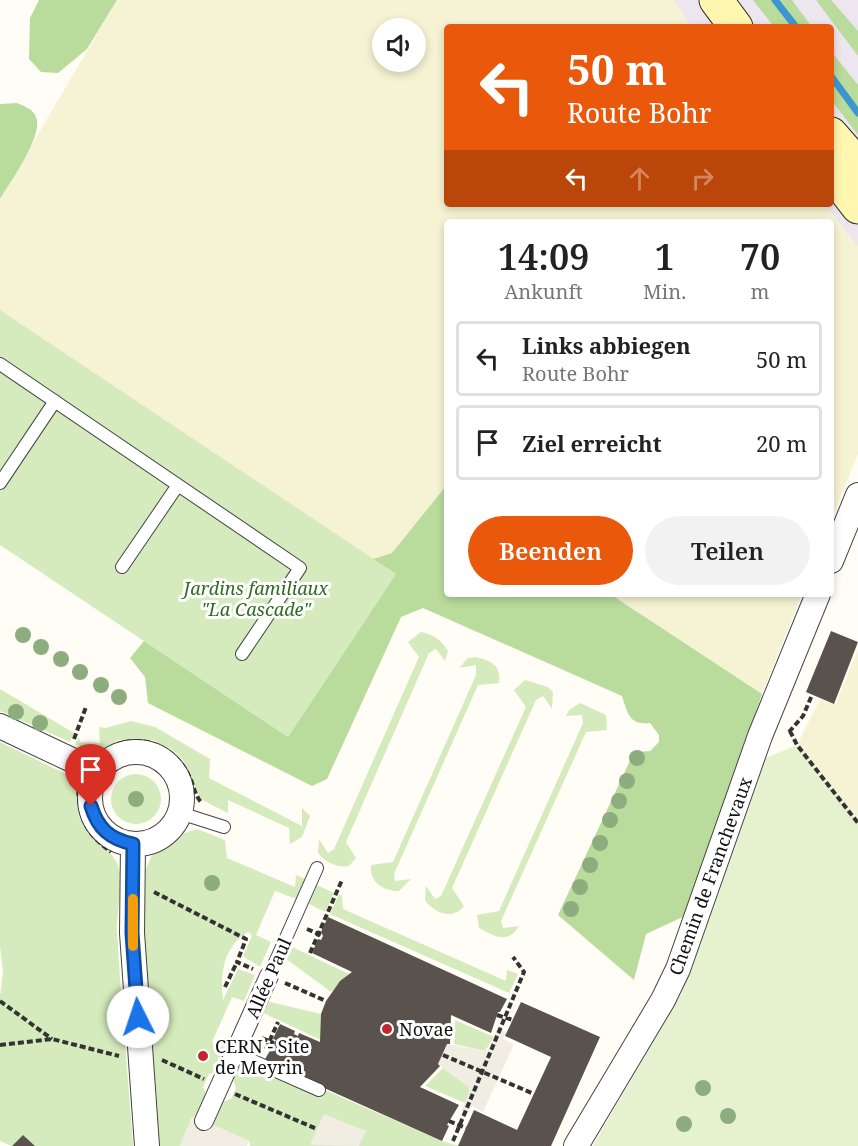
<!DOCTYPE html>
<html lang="de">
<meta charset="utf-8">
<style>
:root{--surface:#fff;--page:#f2f2f2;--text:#222;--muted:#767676;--line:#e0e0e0;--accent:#ea580c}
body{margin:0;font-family:"Noto Serif",serif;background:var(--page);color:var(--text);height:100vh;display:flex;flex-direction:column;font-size:22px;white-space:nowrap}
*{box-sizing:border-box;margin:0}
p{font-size:20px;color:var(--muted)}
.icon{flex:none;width:33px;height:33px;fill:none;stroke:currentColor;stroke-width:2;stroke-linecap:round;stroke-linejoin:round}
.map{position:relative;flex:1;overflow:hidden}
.side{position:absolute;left:444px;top:219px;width:390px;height:378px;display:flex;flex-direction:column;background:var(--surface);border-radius:6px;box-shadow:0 3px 9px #0003}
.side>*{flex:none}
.guide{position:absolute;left:444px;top:24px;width:390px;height:183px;border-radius:6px;box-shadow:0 3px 9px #0003;background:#ea580c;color:#fff;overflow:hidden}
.tools{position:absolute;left:372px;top:18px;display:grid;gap:12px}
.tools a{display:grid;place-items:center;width:54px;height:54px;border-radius:50%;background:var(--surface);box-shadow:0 3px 9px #0003;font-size:30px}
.pin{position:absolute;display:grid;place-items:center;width:51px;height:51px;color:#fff;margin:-62px -26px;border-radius:50% 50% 50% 0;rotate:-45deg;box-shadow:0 0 6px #0007}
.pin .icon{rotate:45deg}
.me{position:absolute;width:66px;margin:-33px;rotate:356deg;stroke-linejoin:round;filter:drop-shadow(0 0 4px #0008)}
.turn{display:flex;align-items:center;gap:21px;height:126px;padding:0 24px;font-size:27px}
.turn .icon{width:78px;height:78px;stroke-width:2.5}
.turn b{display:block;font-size:42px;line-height:51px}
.lanes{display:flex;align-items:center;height:57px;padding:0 24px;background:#0003;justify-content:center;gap:30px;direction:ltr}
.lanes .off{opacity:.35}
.eta{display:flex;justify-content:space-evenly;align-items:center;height:102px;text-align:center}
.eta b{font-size:36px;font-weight:600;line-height:42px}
.primary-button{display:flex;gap:12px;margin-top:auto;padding:12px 24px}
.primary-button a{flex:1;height:69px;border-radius:36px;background:var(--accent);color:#fff;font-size:24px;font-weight:600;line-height:69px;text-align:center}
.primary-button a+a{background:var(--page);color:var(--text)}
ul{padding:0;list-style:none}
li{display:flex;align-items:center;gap:18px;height:75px;margin:0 12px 9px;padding:0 12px;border:3px solid var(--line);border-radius:6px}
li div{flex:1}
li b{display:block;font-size:22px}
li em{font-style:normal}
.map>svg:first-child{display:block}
</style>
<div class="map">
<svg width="858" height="1146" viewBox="0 0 858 1146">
<rect width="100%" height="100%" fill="#fffdf5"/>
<path fill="#eee6ef" d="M 673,0 L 858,0 L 858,247 L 824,204 L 831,204 L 831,27 L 692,27 Z"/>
<path fill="#f6f3d4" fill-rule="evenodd" d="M 117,0 L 673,0 L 692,27 L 447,27 L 447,204 L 824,204 L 858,247 L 858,454 L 831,521 L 831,222 L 447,222 L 447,487 L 392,553 L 373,559 L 0,310 L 0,199 ZM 382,28 L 416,28 L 416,62 L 382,62 Z
M 610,594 L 802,594 L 762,694 Z
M 858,650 L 858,823 L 797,745 L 820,699 L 835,705 Z"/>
<path fill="#d5ebbd" d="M 0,310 L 396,574 L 288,737 L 0,545 Z
M 421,632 C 434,634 442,641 448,651 L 445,661 L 436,649 L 429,653 L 346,842 L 356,858 L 349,866 C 337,868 325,862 318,853 L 319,839 L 328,853 L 334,849 L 419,657 L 408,642 Z
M 476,657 C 492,661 501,665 499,683 L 478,685 L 394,874 L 395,881 L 411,879 L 399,891 C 383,891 369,882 371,865 L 393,862 L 476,675 L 476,665 L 459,668 L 468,658 Z
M 525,680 L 548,687 L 553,692 L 552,709 L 543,696 L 536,700 L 452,888 L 464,906 C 453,921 434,913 425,900 L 426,886 L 435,899 L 441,896 L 526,707 L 514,690 Z
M 0,689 L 74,733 L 70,742 L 0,711 Z
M 580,703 L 606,715 L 607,730 L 586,732 L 501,921 L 503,928 L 519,926 C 508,945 494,936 479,928 L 477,915 L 499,911 L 583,723 L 582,715 L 566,716 L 569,710 Z
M 131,721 L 155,727 L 210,759 L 209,778 L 302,826 L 302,808 L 310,816 L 302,837 L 290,844 L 289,828 L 228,800 L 228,813 L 204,801 L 199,796 L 183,760 L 171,749 L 153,740 L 119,740 L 102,749 L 90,750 L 75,744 L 79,737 L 80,742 L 100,743 L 99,727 L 105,728 Z
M 0,742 L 68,775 C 80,789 75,806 82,822 C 90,841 110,847 117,863 C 126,883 116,910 117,931 C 121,1003 128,1074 133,1146 L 35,1146 L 23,1135 L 12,1146 L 0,1141 L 0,996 L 3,972 L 0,946 Z
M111 799a25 25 0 1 1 50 0a25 25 0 1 1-50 0Z
M 197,829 L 225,840 L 227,858 L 295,887 L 296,875 L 305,879 L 296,899 L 275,891 L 256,935 L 271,942 L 260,967 L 243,956 L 252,936 L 248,932 C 223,947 220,974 223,1000 L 238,969 L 255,975 L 244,1001 L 232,997 L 212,1042 L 229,1049 L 220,1070 L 209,1074 L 203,1087 L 208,1099 L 198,1119 L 192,1117 L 180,1146 L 157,1146 L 142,940 L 144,873 L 152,855 L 179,835 Z
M 317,885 L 334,893 L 325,912 L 309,904 Z
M 339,894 L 342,896 L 343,909 L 506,981 L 507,970 L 518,974 L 509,993 L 330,914 Z
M 290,946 L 349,974 L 331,992 L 285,958 Z
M 266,1001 L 321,1014 L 321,1040 L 261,1012 Z
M 455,1020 L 494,1037 L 485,1051 L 454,1044 Z
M 242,1054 L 442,1141 L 459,1146 L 250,1146 L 249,1141 L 211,1124 L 220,1103 L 231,1099 L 236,1088 L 232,1076 Z
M 443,1068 L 469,1087 L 470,1091 L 465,1103 L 425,1086 Z"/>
<path fill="#b9dc9c" d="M 39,0 L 117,0 L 87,49 L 58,73 L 41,72 L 29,59 L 30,18 Z
M 753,0 L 792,0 L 812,27 L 774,27 Z
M 816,0 L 831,0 L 858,31 L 858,56 Z
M 831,51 L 858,85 L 858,135 L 831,100 Z
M 17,103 C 24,106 33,109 36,117 C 44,135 10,182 0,199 L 0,104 Z
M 446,486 L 447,594 L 610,594 L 762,694 L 685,916 L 646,934 L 634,980 L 558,915 L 634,752 L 650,751 L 659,742 L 659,735 L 650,723 C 629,725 628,714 622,696 L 423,608 L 401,617 L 327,779 L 312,786 L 148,703 L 145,677 L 130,658 L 144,641 L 288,737 L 396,574 L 373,559 L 392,553 Z"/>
<path fill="#e6f2cf" d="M 797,745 L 858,823 L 858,1146 L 593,1146 L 681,994 L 764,759 Z"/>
<path fill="#f1ede2" d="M 498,1029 L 506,1032 L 503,1039 L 514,1044 L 483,1112 L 472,1106 L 468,1115 L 461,1111 L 470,1091 L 469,1087 L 438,1064 L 447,1044 L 485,1051 L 488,1050 Z
M 324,1114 L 366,1131 L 359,1146 L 310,1145 Z
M 193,1116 L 249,1141 L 247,1146 L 180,1146 Z"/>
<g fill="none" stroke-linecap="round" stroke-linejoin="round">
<path stroke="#3f96cf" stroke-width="7" d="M 775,0 L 796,27
M 831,76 L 858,113"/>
</g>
<path fill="#5a524d" d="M 831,631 L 858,642 L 834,704 L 806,692 Z
M 328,917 L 507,999 L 500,1012 L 498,1012 L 491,1033 L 451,1015 L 450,1044 L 447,1044 L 438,1064 L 440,1066 L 420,1087 L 459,1105 L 447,1125 L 449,1126 L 442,1141 L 264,1061 L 276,1040 L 273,1039 L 280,1024 L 295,1031 L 294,1034 L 298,1036 L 299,1033 L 320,1042 L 321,1014 L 326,1001 L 340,981 L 352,972 L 312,953 L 318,939 L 321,940 L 323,936 L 321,932 Z
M 521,1002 L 600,1037 L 551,1146 L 458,1146 L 474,1110 L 517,1130 L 551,1057 L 505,1036 Z
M 23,1135 L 35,1146 L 12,1146 Z"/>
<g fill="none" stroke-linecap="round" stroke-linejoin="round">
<defs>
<path id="service" d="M 0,364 L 300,568 L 242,654
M 0,483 L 55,401
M 122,567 L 178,485
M 180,813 L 224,827
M 269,976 L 317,868
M 235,1053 L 319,1090"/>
<path id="pedestrian" d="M 204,1121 L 269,976"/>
<path id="minor" d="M 831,561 L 858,495
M 0,726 L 74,761 L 96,776
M90 798a46 46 0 1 1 92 0a46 46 0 1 1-92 0Z
M 133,844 L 132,933 L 147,1146
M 576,1146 L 663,1000 L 678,969 L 760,736 L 818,594"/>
<path id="secondary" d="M 716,0 L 736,27
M 831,134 L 858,165
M 831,172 L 858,207"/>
</defs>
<use href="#service" stroke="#444" stroke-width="14"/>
<use href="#pedestrian" stroke="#444" stroke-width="20"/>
<use href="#minor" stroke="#444" stroke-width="26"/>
<use href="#secondary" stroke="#333" stroke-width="35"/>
<path stroke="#333" stroke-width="4" stroke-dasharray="6 3" stroke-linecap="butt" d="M 790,731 L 797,745 L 858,823
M 789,732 L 803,716 L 812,695
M 74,739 L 86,707
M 101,752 C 107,750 112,746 118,744 C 147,734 177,750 189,776 C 194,785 194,794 201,802
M 78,790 C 81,822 86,833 111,852
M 154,892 L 246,939 L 237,962 L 253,969
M 307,929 L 323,936
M 310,953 L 342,880
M 285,983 L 326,1001
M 225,987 L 237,962
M 0,1001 L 52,1039
M 497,1015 L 513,1020
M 262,1038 L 274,1043
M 0,1045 L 52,1039 L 119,1056
M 266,1049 L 278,1022
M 443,1055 L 534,1094
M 162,1060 L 204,1079
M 235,1094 L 317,1129
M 449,1121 L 466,1128
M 453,1141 L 524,972 L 513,957"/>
<use href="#service" stroke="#fff" stroke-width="12"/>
<use href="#pedestrian" stroke="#fff" stroke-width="18"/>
<use href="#minor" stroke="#fff" stroke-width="24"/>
<use href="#secondary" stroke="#fff6b0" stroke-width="33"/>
</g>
<g fill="#8dad7f">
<circle cx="23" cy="635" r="8"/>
<circle cx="41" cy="647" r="8"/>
<circle cx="61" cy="659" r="8"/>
<circle cx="80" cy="672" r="8"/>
<circle cx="101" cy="685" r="8"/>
<circle cx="119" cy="697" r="8"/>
<circle cx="16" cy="712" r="8"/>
<circle cx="40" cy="723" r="8"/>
<circle cx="637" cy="758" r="8"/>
<circle cx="627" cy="781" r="8"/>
<circle cx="136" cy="799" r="8"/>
<circle cx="619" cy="801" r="8"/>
<circle cx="610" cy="820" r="8"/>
<circle cx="600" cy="843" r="8"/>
<circle cx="590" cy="865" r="8"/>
<circle cx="212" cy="883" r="8"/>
<circle cx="580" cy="887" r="8"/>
<circle cx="571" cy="909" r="8"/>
<circle cx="703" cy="1088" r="8"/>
<circle cx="728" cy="1116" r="8"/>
<circle cx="684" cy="1124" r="8"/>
</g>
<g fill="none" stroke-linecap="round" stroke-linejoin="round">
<defs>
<path id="route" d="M 91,806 C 98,829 110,839 133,844 L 132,933 L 138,1017"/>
</defs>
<use href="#route" stroke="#114b97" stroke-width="15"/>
<use href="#route" stroke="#1a73e8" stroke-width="10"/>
<path stroke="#f59e0b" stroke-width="10" d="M 133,899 L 133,946"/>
</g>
<g fill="#c4262e" stroke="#fff" stroke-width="2">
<circle cx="387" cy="1029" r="6"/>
<circle cx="203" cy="1056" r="6"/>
</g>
<g text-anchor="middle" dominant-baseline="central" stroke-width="6" stroke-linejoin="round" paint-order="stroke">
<g font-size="18" font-style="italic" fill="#2f6b1f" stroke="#fff">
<text x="256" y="588">Jardins familiaux<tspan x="256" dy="21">"La Cascade"</tspan></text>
</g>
<g font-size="18" fill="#111" stroke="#fff">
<text transform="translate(710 876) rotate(-70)">Chemin de Franchevaux</text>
<text transform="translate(268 978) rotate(-66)">Allée Paul</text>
</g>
<g font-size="18" fill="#111" stroke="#fff" text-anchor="start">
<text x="399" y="1029">Novae</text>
<text x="215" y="1046">CERN - Site<tspan x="215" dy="21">de Meyrin</tspan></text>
</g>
</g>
</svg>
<div class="tools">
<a><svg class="icon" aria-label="sound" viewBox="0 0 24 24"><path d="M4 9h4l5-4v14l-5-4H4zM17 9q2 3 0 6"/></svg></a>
</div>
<div class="pin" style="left:91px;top:806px;background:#d93025"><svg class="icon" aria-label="arrive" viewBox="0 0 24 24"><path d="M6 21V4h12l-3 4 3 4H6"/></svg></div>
<svg class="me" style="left:138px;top:1017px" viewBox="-20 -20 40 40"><circle r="19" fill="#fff"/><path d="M0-13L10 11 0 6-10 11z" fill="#1a73e8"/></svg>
<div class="guide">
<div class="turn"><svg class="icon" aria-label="left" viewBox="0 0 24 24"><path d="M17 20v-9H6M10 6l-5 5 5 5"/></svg><div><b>50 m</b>Route Bohr</div></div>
<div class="lanes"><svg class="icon" aria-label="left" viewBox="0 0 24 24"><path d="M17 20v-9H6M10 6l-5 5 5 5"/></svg><svg class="icon off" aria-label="ahead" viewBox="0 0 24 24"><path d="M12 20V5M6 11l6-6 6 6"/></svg><svg class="icon off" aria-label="right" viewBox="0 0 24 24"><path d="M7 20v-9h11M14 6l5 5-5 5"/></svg></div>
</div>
<section class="side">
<div class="eta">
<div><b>14:09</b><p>Ankunft</p></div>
<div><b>1</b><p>Min.</p></div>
<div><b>70</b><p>m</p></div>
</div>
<ul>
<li><svg class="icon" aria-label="left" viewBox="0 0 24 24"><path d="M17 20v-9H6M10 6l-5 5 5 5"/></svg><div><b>Links abbiegen</b><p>Route Bohr</p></div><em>50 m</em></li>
<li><svg class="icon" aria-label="arrive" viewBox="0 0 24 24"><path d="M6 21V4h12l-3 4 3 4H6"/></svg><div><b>Ziel erreicht</b></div><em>20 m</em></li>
</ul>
<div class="primary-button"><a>Beenden</a><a>Teilen</a></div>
</section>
</div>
